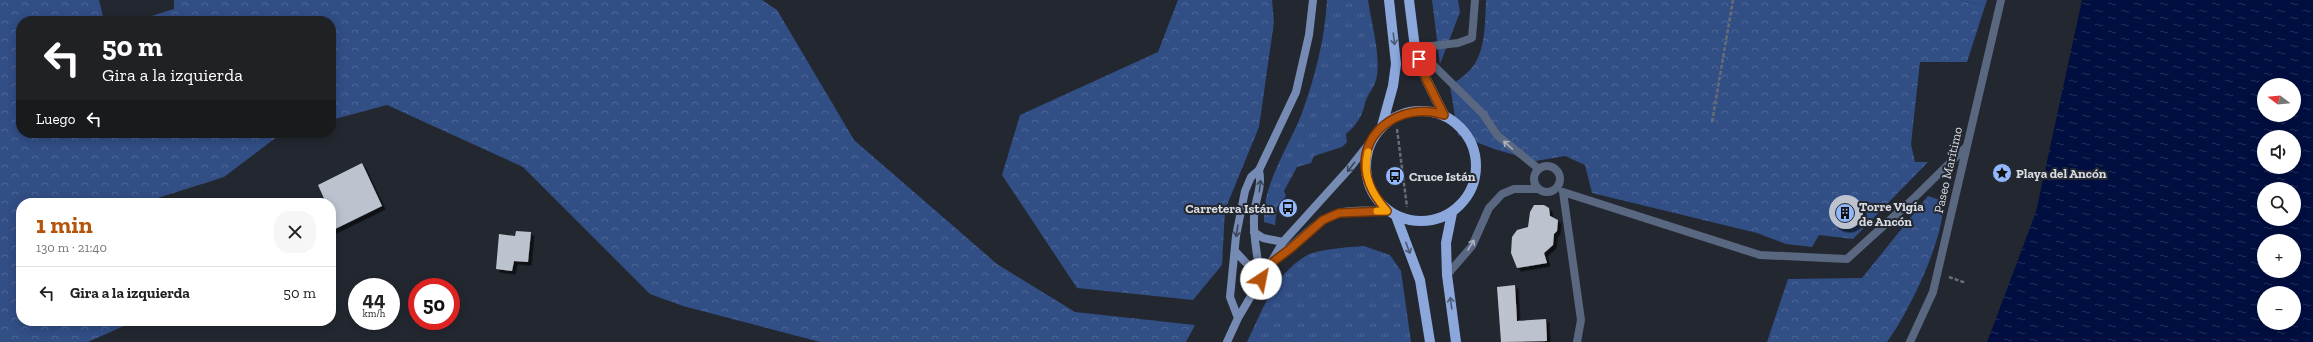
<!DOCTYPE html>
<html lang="es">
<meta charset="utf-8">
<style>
:root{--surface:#fff;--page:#f6f6f6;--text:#222;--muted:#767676;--line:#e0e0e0;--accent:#b45309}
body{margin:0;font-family:"Zilla Slab",serif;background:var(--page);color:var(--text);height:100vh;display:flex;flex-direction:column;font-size:15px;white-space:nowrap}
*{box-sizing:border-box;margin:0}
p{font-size:13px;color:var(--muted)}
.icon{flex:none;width:22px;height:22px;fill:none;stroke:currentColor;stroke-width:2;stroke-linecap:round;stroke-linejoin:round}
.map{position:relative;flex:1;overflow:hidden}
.details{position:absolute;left:16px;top:198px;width:320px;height:128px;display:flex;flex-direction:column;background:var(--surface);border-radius:16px;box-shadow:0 2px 10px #0003}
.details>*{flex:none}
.guide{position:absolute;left:16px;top:16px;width:320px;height:122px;border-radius:16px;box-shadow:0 2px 10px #0003;background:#202124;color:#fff;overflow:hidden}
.needle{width:26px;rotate:286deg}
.fabs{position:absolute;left:2257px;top:78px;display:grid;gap:8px}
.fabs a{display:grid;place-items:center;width:44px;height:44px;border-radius:50%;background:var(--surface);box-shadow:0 2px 10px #0003;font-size:20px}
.speed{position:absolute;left:348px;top:278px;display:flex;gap:8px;font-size:20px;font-weight:700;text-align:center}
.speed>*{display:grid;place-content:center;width:52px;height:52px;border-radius:50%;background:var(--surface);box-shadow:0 2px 10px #0003;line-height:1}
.speed small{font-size:10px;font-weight:400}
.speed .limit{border:6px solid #d22;background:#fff;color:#111}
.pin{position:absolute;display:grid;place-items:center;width:34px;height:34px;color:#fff;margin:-17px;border-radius:8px;box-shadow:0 2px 6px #0006}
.me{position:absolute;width:44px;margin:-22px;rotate:34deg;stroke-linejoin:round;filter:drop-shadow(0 0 3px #0008)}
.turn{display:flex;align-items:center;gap:14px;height:84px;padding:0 20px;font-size:18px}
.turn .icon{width:52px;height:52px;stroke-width:2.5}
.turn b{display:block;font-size:28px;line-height:34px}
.then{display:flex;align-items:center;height:38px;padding:0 20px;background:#0003;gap:8px;font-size:15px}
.round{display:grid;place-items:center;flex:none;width:42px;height:42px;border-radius:16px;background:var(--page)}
.overview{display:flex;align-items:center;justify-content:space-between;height:68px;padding:0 20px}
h1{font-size:24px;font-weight:700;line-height:30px;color:var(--accent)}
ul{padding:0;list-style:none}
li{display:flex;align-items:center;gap:12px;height:52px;padding:0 20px;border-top:1px solid var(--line)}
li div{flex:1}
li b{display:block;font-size:15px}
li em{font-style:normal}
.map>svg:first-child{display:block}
</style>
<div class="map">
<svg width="2313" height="342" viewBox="0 0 2313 342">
<defs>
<pattern id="forest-crowns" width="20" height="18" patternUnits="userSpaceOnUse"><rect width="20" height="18" fill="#314e85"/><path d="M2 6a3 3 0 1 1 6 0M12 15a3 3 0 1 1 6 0" fill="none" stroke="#4e6796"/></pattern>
<pattern id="park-tufts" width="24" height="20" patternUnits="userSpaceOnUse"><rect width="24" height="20" fill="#314e85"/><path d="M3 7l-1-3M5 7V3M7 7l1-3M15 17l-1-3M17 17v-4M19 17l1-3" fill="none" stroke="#4e6796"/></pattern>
<pattern id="water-ripples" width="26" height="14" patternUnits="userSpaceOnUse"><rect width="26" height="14" fill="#000e40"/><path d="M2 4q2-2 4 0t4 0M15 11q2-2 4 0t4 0" fill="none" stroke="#24305b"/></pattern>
<filter id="shadow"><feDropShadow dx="3.5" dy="3.5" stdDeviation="0" flood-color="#0009"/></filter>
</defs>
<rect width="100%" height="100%" fill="#232730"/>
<path fill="#314e85" d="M 1960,0 L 1987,0 L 1985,6 Z"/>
<path fill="url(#forest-crowns)" d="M 0,0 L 99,0 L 104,21 L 21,21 L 21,133 L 282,133 L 224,177 L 142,203 L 21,203 L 21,321 L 135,321 L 88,342 L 0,342 Z
M 174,0 L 762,0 L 777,10 L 854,140 L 997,264 L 1075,312 L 1195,325 L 1186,342 L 820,342 L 683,306 L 650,294 L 523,167 L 387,105 L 331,120 L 331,21 L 135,21 L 174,9 Z
M 1178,0 L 1272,0 L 1274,22 L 1259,127 L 1225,210 L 1222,265 L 1193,300 L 1077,288 L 1002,175 L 1020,115 L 1158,52 Z
M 1432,0 L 1458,0 L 1460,12 L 1440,64 Z
M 1486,0 L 1960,0 L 1985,6 L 1967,62 L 1920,62 L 1911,144 L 1915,162 L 1928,162 L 1853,239 L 1819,235 L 1812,247 L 1786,244 L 1757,233 L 1592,193 L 1585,165 L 1565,156 L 1536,161 L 1494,149 L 1458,135 L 1450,86 C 1457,81 1464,76 1470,70 C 1486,53 1485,22 1486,0 Z
M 1928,196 L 1943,201 C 1946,236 1908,314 1887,342 L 1767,342 L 1788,279 L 1862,278 Z"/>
<path fill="url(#park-tufts)" d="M 1327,0 L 1368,0 C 1371,22 1382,59 1376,80 C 1374,88 1367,95 1365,103 C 1363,115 1356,126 1346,134 L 1347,142 L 1342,147 L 1314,156 L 1311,163 L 1297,167 L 1284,191 L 1286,196 L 1277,207 L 1275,225 L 1264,222 C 1262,184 1289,147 1302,113 C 1315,77 1325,38 1327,0 Z
M 1364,246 L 1390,255 L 1401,271 L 1411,342 L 1247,342 C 1262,311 1274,276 1304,257 C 1315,249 1350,247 1364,246 Z"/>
<path fill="url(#water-ripples)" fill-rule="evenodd" d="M 2082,0 L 2313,0 L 2313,342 L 1987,342 L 2036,212 ZM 2264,85 L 2294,85 L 2294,115 L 2264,115 ZM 2264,137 L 2294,137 L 2294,167 L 2264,167 ZM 2264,189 L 2294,189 L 2294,219 L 2264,219 ZM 2264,241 L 2294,241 L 2294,271 L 2264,271 ZM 2264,293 L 2294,293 L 2294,323 L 2264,323 Z"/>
<path fill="#bcc2ce" filter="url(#shadow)" d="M 362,163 L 382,206 L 331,231 L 331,203 L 326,203 L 318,185 Z
M1829 212a17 17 0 1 1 34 0a17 17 0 1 1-34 0Z
M 1534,205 L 1544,205 L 1549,208 L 1550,216 L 1558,220 L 1557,231 L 1554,234 L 1553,245 L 1544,253 L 1547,263 L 1517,268 L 1511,253 L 1512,237 L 1517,230 L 1528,227 L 1530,212 Z
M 516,231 L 531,232 L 528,262 L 514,261 L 512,271 L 496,269 L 499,234 L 515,236 Z
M 1515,285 L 1517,321 L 1546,319 L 1547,341 L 1501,342 L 1497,287 Z"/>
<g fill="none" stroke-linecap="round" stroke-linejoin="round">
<path stroke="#686c74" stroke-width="2.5" stroke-dasharray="4 2" stroke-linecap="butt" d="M 1712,122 L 1733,0
M 1397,129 L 1407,207
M 1949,277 L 1966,283"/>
<path stroke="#596781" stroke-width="8" d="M 1415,48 L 1458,43 L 1472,38 L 1475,0
M 1416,48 L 1483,114 L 1497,135 L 1539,169
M1534 179a13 13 0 1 1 26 0a13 13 0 1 1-26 0Z
M 1447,275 L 1472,246 L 1489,208 L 1502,194 L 1514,189 L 1538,189
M 1577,342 L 1581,320 L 1563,192 L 1760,255 L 1847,259 L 1912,200 L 1966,147"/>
<path stroke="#596781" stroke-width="8" d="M 1910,342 L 1933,292 L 2001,0"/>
<path stroke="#758bb4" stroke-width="8" d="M 1259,170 C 1263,189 1254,200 1254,218 C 1253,239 1258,259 1261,279
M 1254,232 L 1263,238 L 1283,242
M 1235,251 L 1261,279
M 1274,260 C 1294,247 1316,219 1338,213 C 1353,209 1372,211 1387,211
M 1238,318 L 1230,297 L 1236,236 L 1245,191 L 1251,177 L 1259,170 L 1296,92 L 1309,35 L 1313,0
M 1227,342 L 1238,318 L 1283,242 L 1349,169 L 1375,136"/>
<path stroke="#8ba7dc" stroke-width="10" d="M 1409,0 L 1415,48 L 1427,81 L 1444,115
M1366 166a55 55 0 1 1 110 0a55 55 0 1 1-110 0Z
M 1382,126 L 1393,86 L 1396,64 L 1389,0
M 1452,213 L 1446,243 L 1447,275 L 1456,342
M 1396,216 L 1420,280 L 1430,342"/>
</g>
<defs><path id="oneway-shaft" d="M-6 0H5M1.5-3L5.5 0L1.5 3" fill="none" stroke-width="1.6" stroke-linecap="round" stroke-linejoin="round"/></defs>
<g stroke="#4d5a75">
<use href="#oneway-shaft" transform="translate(1394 39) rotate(83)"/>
<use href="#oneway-shaft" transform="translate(1408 248) rotate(69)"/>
<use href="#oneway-shaft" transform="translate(1451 303) rotate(-98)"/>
</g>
<g stroke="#acb2bf">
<use href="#oneway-shaft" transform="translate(1508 145) rotate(-138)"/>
<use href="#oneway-shaft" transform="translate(1471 245) rotate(-58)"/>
</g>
<g stroke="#3c4558">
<use href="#oneway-shaft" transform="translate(1351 167) rotate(128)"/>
<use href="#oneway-shaft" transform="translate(1260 186) rotate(-83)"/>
<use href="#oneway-shaft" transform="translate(1237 231) rotate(99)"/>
</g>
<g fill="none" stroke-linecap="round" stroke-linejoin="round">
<defs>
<path id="route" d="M 1261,279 L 1274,261 L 1290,249 L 1323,220 L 1339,213 L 1387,211 C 1380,203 1373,194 1369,183 C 1351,136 1400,100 1444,115 L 1427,81 L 1419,59"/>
</defs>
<use href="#route" stroke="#753606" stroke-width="10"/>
<use href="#route" stroke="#b45309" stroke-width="7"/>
<path stroke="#f59e0b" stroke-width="7" d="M 1368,152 C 1362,176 1372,194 1387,211 L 1377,211"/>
</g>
<defs>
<symbol id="sight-disc" viewBox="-11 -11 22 22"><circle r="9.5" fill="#92b7fd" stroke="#232730"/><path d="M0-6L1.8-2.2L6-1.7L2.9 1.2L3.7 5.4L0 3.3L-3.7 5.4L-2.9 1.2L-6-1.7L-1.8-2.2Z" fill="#111"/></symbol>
<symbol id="bus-disc" viewBox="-11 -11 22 22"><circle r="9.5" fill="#92b7fd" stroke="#232730"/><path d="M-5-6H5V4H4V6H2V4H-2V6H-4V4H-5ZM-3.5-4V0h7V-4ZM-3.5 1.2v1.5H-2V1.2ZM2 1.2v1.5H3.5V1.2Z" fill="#111"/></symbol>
<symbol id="building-disc" viewBox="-11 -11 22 22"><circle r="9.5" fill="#92b7fd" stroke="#232730"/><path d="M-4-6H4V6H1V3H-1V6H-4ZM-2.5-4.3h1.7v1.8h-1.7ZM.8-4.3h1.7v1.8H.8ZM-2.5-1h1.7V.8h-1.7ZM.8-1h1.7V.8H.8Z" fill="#111"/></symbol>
</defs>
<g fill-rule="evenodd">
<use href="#sight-disc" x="1991" y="162" width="22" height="22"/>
<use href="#bus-disc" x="1384" y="165" width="22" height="22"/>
<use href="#bus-disc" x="1277" y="197" width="22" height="22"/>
<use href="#building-disc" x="1834" y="202" width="22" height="22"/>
</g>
<g text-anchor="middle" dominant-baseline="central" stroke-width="4" stroke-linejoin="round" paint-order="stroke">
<g font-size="13" fill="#d8dbe1" stroke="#232730">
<text transform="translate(1948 170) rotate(-77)">Paseo Marítimo</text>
</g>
<g font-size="13" font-weight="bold" fill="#d8dbe1" stroke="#232730" text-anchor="start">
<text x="2016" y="173">Playa del Ancón</text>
<text x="1409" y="176">Cruce Istán</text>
<text x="1859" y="206">Torre Vigía<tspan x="1859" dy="15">de Ancón</tspan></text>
<text x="1274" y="208" text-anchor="end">Carretera Istán</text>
</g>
</g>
</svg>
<div class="fabs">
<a><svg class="needle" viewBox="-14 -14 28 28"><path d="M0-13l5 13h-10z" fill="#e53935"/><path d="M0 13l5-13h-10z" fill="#767676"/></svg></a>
<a><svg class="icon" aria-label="sound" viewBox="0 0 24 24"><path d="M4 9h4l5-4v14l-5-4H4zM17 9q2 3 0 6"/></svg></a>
<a><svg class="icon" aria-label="search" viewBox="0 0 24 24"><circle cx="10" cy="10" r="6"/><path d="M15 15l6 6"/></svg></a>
<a>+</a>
<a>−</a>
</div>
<div class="speed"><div>44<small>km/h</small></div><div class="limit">50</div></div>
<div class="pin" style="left:1419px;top:59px;background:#d93025"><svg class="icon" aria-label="arrive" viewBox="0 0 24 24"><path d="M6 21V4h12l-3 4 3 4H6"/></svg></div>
<svg class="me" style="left:1261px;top:279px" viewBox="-20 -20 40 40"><circle r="19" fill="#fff"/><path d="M0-13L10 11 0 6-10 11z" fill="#b45309"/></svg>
<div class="guide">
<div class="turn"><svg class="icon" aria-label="left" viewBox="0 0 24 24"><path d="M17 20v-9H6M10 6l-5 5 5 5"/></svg><div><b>50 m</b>Gira a la izquierda</div></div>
<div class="then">Luego<svg class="icon" aria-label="left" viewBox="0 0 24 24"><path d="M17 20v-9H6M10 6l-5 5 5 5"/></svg></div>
</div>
<section class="details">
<div class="overview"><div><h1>1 min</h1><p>130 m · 21:40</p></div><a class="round"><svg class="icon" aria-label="close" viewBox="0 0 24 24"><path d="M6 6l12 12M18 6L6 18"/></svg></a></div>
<ul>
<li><svg class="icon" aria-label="left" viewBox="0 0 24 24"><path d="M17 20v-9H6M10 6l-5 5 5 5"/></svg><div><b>Gira a la izquierda</b></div><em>50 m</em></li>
</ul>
</section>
</div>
